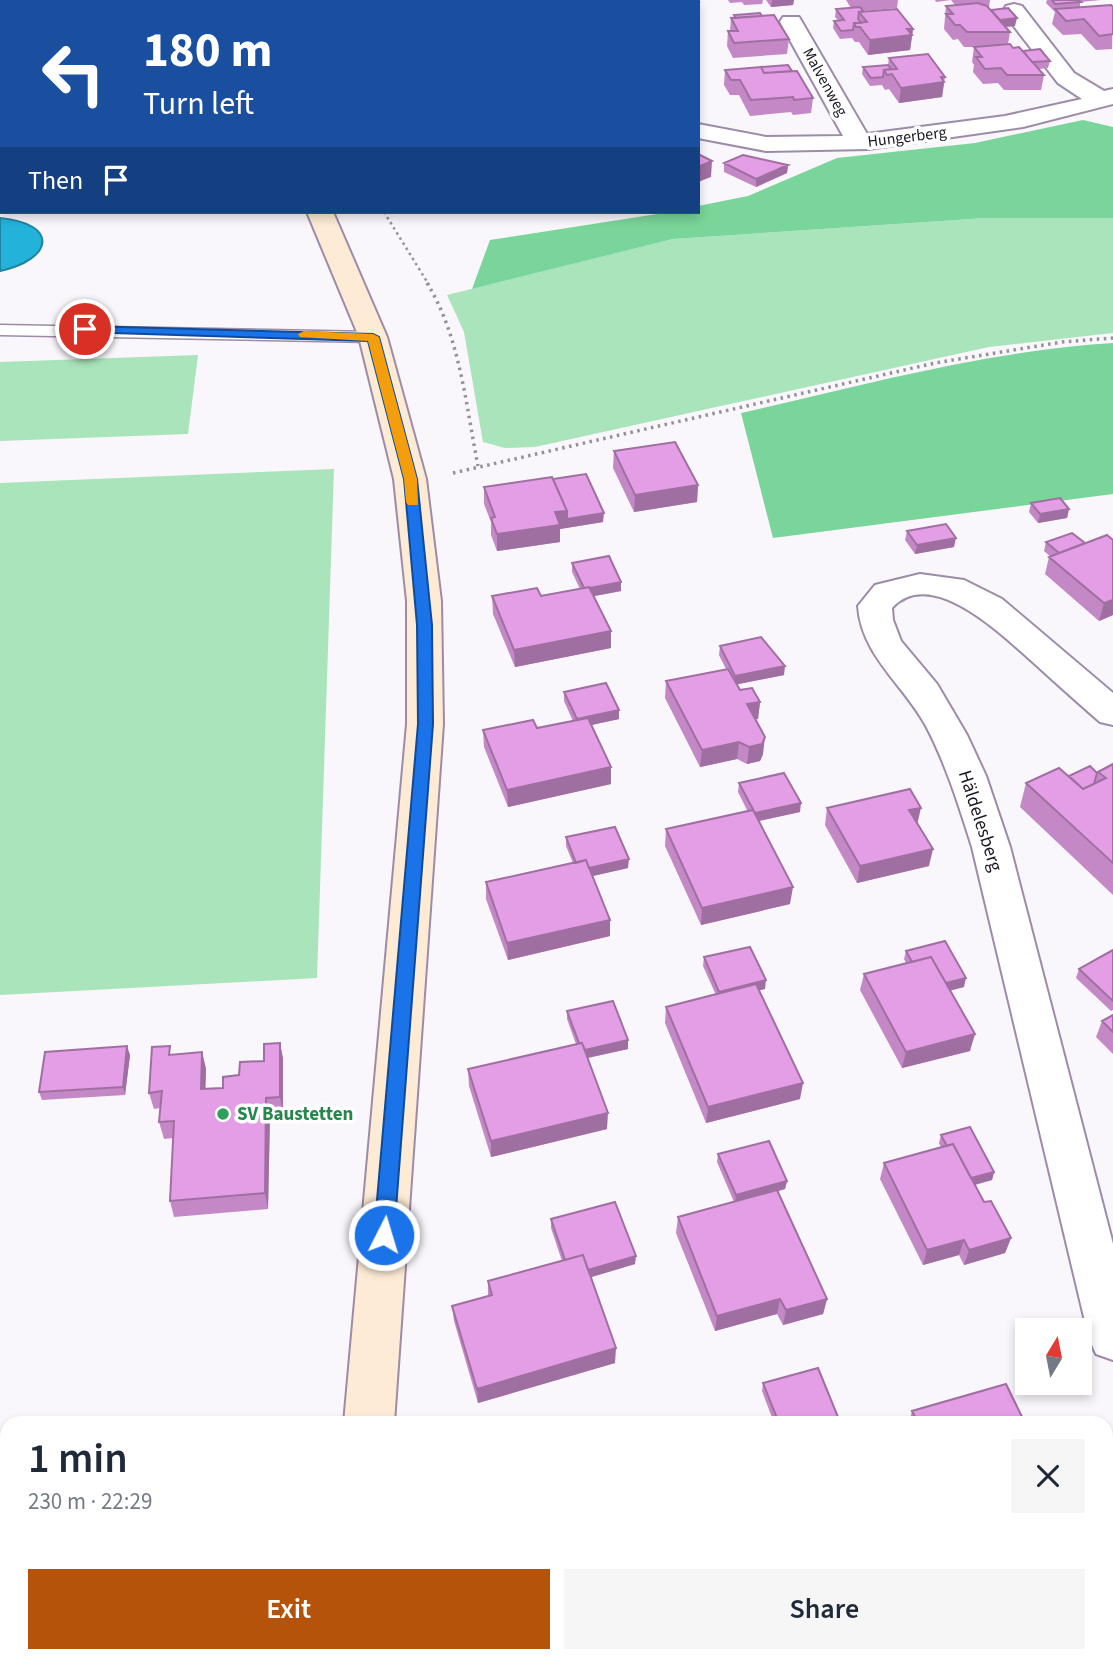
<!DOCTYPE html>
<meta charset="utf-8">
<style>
:root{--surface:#fff;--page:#f6f6f7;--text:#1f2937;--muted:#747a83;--accent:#b45309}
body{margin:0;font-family:"Source Sans 3",sans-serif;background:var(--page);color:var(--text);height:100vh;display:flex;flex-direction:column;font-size:26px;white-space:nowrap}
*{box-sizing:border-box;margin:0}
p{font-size:23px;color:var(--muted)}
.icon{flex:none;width:38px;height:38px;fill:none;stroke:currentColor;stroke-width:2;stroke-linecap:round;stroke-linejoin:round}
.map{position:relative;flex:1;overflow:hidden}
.side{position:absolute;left:0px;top:1416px;width:1113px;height:247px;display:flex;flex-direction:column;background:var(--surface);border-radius:21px 21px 0 0;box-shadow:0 4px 10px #0003}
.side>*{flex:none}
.guide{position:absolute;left:0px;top:0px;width:700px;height:214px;box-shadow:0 4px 10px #0003;background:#1a4fa0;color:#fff;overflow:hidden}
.needle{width:46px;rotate:10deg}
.controls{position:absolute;left:1015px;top:1318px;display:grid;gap:14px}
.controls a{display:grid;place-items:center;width:77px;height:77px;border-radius:0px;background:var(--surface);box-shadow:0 4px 10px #0003;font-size:35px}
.pin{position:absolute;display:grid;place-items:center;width:60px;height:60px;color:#fff;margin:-30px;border:4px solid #fff;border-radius:50%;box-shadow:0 2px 7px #0007}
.me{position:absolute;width:77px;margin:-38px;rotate:5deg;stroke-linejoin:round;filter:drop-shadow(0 0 5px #0008)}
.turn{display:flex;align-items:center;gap:24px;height:147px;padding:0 28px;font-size:32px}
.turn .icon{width:91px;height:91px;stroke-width:2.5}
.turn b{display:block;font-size:49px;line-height:60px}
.then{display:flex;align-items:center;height:66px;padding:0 28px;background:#0003;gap:14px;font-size:26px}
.round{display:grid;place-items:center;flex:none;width:74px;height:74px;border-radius:0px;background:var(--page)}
.head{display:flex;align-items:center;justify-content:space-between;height:119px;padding:0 28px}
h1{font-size:42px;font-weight:600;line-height:52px}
.action{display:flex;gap:14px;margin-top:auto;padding:14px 28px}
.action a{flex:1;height:80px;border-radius:0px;background:var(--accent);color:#fff;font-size:28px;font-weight:600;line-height:80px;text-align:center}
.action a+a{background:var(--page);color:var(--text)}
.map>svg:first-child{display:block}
</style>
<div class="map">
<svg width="1113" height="1662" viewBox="0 0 1113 1662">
<rect width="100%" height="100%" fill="#f9f6fc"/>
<path fill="#a9e4ba" d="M 986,218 L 1113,218 L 1113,333 L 989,347 L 535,447 L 505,448 L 483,442 L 464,332 L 447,295 L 673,239 Z
M 198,355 L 188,434 L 0,441 L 0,362 Z
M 334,469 L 317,978 L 0,995 L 0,483 Z"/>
<path fill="#79d599" d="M 1083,120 L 1113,127 L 1113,218 L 986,218 L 673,239 L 472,289 L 490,240 L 670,212 L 698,212 L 698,206 L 748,196 L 837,158 L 975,143 Z
M 1113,343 L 1113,494 L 773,538 L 741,413 C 864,385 987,351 1113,343 Z"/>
<path fill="#23b2d9" stroke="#2183a2" stroke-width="2" d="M 0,218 C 61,224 52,260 0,271 Z"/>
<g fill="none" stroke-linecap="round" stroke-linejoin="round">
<defs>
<path id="lane" d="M 0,325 L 373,332 L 381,337 L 373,342 L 0,335 Z"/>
<path id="street" d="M 473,0 L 496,0 L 497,2 L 474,2 Z
M 1014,4 L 1022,6 L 1074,73 L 1104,91 L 1113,89 L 1113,104 L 1023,127 L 868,149 L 766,151 L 698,138 L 698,124 L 766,137 L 843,136 L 780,22 L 783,17 L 799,17 L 802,22 L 867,134 L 1005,116 L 1082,99 L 1058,83 L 1006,16 L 1003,11 L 1006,6 Z
M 920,574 L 964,580 L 1002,599 L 1113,693 L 1113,725 L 1100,722 C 1078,703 1056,683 1035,664 C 1005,638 932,564 892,608 L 893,620 L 901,641 L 937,684 L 967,735 L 986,776 L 1010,847 L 1113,1244 L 1113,1360 L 1096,1354 L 1089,1338 L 972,847 C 959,806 946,764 926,726 C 904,685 861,655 858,606 L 875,585 Z
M 1113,1578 L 1113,1639 L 1106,1642 L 1106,1581 Z
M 1030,1656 L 1093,1656 L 1090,1662 L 1027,1662 Z"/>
<path id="secondary" d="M 244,0 L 266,0 L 267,2 L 245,2 Z
M 307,212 L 333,212 L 387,337 L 426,479 L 441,601 L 443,724 L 394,1423 L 344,1423 L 407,724 L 407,601 L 394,479 L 359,337 Z
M 325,1656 L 380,1656 L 381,1662 L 325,1662 Z"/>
</defs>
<use href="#lane" stroke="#9c8ca8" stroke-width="3"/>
<use href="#street" stroke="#9c8ca8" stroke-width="4"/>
<use href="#secondary" stroke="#9c8ca8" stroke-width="4"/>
<path stroke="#949097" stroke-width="2.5" stroke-dasharray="2.5 3.5" stroke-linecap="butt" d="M 384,212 L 429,285"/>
<path stroke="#949097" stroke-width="3.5" stroke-dasharray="2.5 4.5" stroke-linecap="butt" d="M 427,283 C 460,336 466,406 478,466
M 453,473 L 935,363 L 1062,342 L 1113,338"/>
<use href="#lane" fill="#fff" fill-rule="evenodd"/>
<use href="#street" fill="#fff" fill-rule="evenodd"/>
<use href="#secondary" fill="#fdebd5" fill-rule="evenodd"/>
</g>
<path fill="#c488c6" d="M 538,0 L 600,0 L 600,2 L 539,2 Z
M 645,0 L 698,0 L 699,2 L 698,16 L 698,2 L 646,2 Z
M 728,0 L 763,0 L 762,4 L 744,5 L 742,2 L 730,3 Z
M 766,0 L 794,0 L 793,5 L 771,7 Z
M 846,0 L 898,0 L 897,8 L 863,11 L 913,29 L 910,50 L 868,55 L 859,42 L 855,42 L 852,38 L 840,39 L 833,28 L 834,21 L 838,20 L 835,17 L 836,9 L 851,8 Z
M 935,0 L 990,0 L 989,7 L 991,10 L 1015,26 L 1006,27 L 1010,32 L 1008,44 L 1013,48 L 1050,61 L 1048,68 L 1039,69 L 1044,75 L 1041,90 L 1004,90 L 998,83 L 983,84 L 973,72 L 974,65 L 972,62 L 974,47 L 977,47 L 964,47 L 958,39 L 953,40 L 944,29 L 946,6 L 955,5 L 951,0 L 936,2 Z
M 1047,0 L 1101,0 L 1080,2 L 1080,7 L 1113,6 L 1112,49 L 1096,50 L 1081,34 L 1063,35 L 1052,24 L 1055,12 L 1046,3 Z
M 734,15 L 762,16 L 789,39 L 787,54 L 733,58 L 727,46 L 728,31 L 730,31 L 731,18 L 734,18 Z
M 889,58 L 945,77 L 942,97 L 899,103 L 889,89 L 885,90 L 882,85 L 870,86 L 862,74 L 863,67 L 888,65 Z
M 761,67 L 792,71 L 813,98 L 811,113 L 793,115 L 791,112 L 750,116 L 739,95 L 730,95 L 724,85 L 725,70 Z
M 724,163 L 788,165 L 787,173 L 756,187 L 724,172 Z
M 614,451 L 698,485 L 697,502 L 634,512 L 613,468 Z
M 553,479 L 603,522 L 560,529 L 560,542 L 497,551 L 491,535 L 491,522 L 484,504 L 484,487 Z
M 1031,503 L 1069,509 L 1067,518 L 1038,523 L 1029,512 Z
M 907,531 L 954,547 L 915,554 L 905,540 Z
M 1072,533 L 1113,615 L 1099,621 L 1045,574 L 1049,557 L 1051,557 L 1044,551 L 1046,542 Z
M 572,563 L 621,582 L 621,591 L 594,596 L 611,648 L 515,667 L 493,614 L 492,596 L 541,596 L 580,589 L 572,572 Z
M 720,646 L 784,675 L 737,684 L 740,690 L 760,702 L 758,719 L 755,719 L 763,754 L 760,761 L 747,764 L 737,759 L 700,767 L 665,698 L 666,681 L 726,669 L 719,655 Z
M 564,692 L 619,710 L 619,719 L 592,725 L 611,784 L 508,807 L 484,747 L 483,730 L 537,728 L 573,721 L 564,701 Z
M 1113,764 L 1113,895 L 1020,807 L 1026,783 L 1069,776 L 1097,773 L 1098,772 Z
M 739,783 L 800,812 L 759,821 L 790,904 L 701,925 L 665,846 L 666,829 L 748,812 L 738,792 Z
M 827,808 L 929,866 L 857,883 L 825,825 Z
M 566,837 L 628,868 L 593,876 L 610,920 L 610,936 L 508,960 L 486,899 L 486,882 L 573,863 L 566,846 Z
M 1113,950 L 1113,1010 L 1111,1011 L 1076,978 L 1079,969 Z
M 906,951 L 964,987 L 950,990 L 970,1051 L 902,1068 L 860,990 L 864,974 L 906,963 L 904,959 Z
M 704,957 L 765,989 L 759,990 L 800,1099 L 706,1123 L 665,1023 L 666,1007 L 716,995 L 703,966 Z
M 567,1011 L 628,1040 L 628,1049 L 588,1058 L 607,1129 L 491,1157 L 469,1086 L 468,1069 L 576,1044 L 567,1019 Z
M 1113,1015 L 1113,1054 L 1096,1037 L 1102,1021 Z
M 280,1043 L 283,1059 L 283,1113 L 270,1115 L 268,1209 L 174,1217 L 170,1201 L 173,1138 L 164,1139 L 159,1122 L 160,1108 L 154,1109 L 149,1093 L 172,1055 L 202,1052 L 206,1069 L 205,1089 L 223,1088 L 239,1075 L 264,1061 Z
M 130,1055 L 125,1095 L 42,1100 L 39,1092 Z
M 941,1135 L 994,1172 L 992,1180 L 975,1185 L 984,1202 L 1011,1238 L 1005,1253 L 964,1265 L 959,1255 L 923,1265 L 880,1179 L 884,1163 L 941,1147 L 939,1143 Z
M 718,1154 L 787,1181 L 785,1189 L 778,1191 L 827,1299 L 823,1314 L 783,1325 L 777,1314 L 715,1331 L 676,1233 L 678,1217 L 734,1202 L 717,1162 Z
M 551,1219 L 635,1264 L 591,1277 L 615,1363 L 478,1403 L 454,1321 L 452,1306 L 488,1296 L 488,1281 L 562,1261 L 551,1228 Z
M 763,1383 L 840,1423 L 774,1423 L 762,1391 Z
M 912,1411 L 1025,1423 L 909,1423 Z"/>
<path fill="#a06fa1" d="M 772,0 L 794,0 L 793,5 L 771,7 Z
M 1017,18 L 1015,26 L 992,28 L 993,21 Z
M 907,29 L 913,29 L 910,50 L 868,55 L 870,40 Z
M 944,82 L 942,97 L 899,103 L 901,88 Z
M 712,161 L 711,177 L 698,182 L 698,167 Z
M 788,165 L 787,173 L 756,187 L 756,179 Z
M 698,485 L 697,502 L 634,512 L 635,495 Z
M 1069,509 L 1067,518 L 1038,523 L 1040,514 Z
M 567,511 L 604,513 L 603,522 L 560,529 L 560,542 L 497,551 L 497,534 L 555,512 Z
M 956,538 L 954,547 L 915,554 L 917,545 Z
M 621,582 L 621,591 L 584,598 L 584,589 Z
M 1113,600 L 1113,615 L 1099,621 L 1104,603 Z
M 611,631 L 611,648 L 515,667 L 514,650 Z
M 785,666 L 784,675 L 734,685 L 735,676 Z
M 760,702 L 758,719 L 745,721 L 747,704 Z
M 619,710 L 619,719 L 577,728 L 577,719 Z
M 765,737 L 763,754 L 760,761 L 747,764 L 749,747 Z
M 739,742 L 737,759 L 700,767 L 702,750 Z
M 611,767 L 611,784 L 508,807 L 507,790 Z
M 801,803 L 800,812 L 754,822 L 755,813 Z
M 921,808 L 917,825 L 909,810 Z
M 933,849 L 929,866 L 857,883 L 860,866 Z
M 629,859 L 628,868 L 579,879 L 579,870 Z
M 793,887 L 790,904 L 701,925 L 702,908 Z
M 610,920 L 610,936 L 508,960 L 507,943 Z
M 966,978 L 964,987 L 938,994 L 940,985 Z
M 766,980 L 765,989 L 718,1000 L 719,992 Z
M 975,1034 L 970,1051 L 902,1068 L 906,1052 Z
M 628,1040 L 628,1049 L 582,1059 L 582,1051 Z
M 280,1043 L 283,1059 L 283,1113 L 280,1097 Z
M 127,1046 L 130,1055 L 125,1095 L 123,1087 Z
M 202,1052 L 206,1069 L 205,1106 L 201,1089 Z
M 803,1083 L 800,1099 L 706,1123 L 708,1107 Z
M 266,1098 L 270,1115 L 268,1209 L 265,1193 Z
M 608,1113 L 607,1129 L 491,1157 L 491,1141 Z
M 994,1172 L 992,1180 L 962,1188 L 965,1180 Z
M 787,1181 L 785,1189 L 735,1203 L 736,1195 Z
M 1011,1238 L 1005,1253 L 964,1265 L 969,1250 Z
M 964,1240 L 959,1255 L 923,1265 L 927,1250 Z
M 636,1256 L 635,1264 L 585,1279 L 585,1271 Z
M 780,1299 L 777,1314 L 715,1331 L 717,1316 Z
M 827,1299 L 823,1314 L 783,1325 L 786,1310 Z
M 616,1348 L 615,1363 L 478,1403 L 477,1389 Z
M 575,1656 L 614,1656 L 593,1662 L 555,1662 Z"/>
<path fill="#e49ee6" stroke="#a06fa1" stroke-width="2" d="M 372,0 L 439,0 L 442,2 L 363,2 Z
M 566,0 L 600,0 L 600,2 L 566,2 Z
M 653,0 L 698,0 L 699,2 L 654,2 Z
M 1052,0 L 1078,0 L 1081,2 L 1055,4 Z
M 978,3 L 987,6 L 1010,32 L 967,32 L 960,25 L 955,25 L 946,14 L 953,14 L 946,6 Z
M 1111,5 L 1113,7 L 1113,34 L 1099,36 L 1084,19 L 1066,21 L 1055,9 Z
M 860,7 L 863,11 L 859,12 L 858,19 L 861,23 L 854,23 L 853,30 L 841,31 L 834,21 L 844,20 L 836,9 Z
M 1008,8 L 1017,18 L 1000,20 L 991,10 Z
M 897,9 L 913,29 L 907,29 L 912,35 L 870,40 L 860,27 L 856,27 L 854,23 L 867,22 L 859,12 Z
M 760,13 L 762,16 L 736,18 L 734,15 Z
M 774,15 L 789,39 L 734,43 L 728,31 L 738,31 L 731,18 Z
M 1010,44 L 1013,48 L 1019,47 L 1044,75 L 1007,75 L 1001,68 L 985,69 L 976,57 L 982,57 L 974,47 Z
M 1040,49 L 1050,61 L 1032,62 L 1023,51 Z
M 928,54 L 945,77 L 941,77 L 944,82 L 901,88 L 892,74 L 887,75 L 884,70 L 897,69 L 889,58 Z
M 788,65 L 792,71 L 764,73 L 761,67 Z
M 888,65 L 891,69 L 884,70 L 883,77 L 871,78 L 863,67 Z
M 761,67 L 764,73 L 797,71 L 813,98 L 794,100 L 793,97 L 751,100 L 740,80 L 731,80 L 725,70 Z
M 698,154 L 712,161 L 698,167 Z
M 743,155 L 788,165 L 756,179 L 724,163 Z
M 675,442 L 698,485 L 635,495 L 614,451 Z
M 586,474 L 604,513 L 567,519 L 567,511 L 553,479 Z
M 552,477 L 567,511 L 555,512 L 560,525 L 497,534 L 491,518 L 495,517 L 484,487 Z
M 1060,498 L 1069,509 L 1040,514 L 1031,503 Z
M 946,524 L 956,538 L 917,545 L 907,531 Z
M 1072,533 L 1085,543 L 1059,553 L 1046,542 Z
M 1107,535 L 1113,540 L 1113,600 L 1104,603 L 1049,557 Z
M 609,556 L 621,582 L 590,588 L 589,587 L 584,588 L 572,563 Z
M 589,587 L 611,631 L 514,650 L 492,596 L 537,588 L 541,596 Z
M 761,637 L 785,666 L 735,676 L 720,646 Z
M 728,669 L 740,690 L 752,688 L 760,702 L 747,704 L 765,737 L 762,744 L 749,747 L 739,742 L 702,750 L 666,681 Z
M 606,683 L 619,710 L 577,719 L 564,692 Z
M 588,718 L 611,767 L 507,790 L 483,730 L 533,720 L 537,728 Z
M 1113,764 L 1113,863 L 1026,783 L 1059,768 L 1083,789 L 1106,778 L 1098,772 Z
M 1090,766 L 1097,773 L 1094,784 L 1083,789 L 1069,776 Z
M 784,773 L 801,803 L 755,813 L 739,783 Z
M 910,789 L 921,808 L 909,810 L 933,849 L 860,866 L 827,808 Z
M 753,810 L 793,887 L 702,908 L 666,829 Z
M 615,827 L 629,859 L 589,868 L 586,860 L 576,863 L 566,837 Z
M 586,860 L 610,920 L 507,943 L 486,882 Z
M 945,941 L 966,978 L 946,983 L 931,957 L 912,962 L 906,951 Z
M 750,947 L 766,980 L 719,992 L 704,957 Z
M 1113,950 L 1113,1001 L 1079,969 Z
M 931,957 L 975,1034 L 906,1052 L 864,974 Z
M 756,984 L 803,1083 L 708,1107 L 666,1007 Z
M 613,1001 L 628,1040 L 585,1050 L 582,1043 L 579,1043 L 567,1011 Z
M 1113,1015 L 1113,1032 L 1102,1021 Z
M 280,1043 L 280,1097 L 266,1098 L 265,1193 L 170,1201 L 174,1121 L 159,1122 L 162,1091 L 149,1093 L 152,1047 L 170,1046 L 169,1055 L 202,1052 L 201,1089 L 223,1088 L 223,1077 L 239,1075 L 240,1062 L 264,1061 L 264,1044 Z
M 582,1043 L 608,1113 L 491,1141 L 468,1069 Z
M 127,1046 L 123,1087 L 39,1092 L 45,1052 Z
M 970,1127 L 994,1172 L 971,1178 L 953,1144 L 947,1146 L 941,1135 Z
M 769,1141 L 787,1181 L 736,1195 L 718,1154 Z
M 953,1144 L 984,1202 L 991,1201 L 1011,1238 L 969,1250 L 964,1240 L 927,1250 L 884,1163 Z
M 777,1190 L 827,1299 L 786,1310 L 780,1299 L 717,1316 L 678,1217 Z
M 615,1202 L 636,1256 L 588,1270 L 583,1255 L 565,1260 L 551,1219 Z
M 583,1255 L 616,1348 L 477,1389 L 452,1306 L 492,1295 L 488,1281 Z
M 818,1368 L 840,1422 L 779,1423 L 763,1383 Z
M 1006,1384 L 1025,1423 L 918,1423 L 912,1411 Z
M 472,1656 L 575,1656 L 555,1662 L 473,1662 Z"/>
<path fill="#1a73e8" stroke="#114b97" stroke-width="2" d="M 85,326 L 373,334 L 379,337 L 417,479 L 432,625 L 433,724 L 394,1235 L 391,1241 L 384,1243 L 377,1241 L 374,1235 L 418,724 L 417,625 L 404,479 L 368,341 L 81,332 L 81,327 Z"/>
<path fill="#f59e0b" d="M 304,331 L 373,334 L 379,337 L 417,479 L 418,505 L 408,505 L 406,502 L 404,479 L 368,341 L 300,337 L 298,334 Z"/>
<circle fill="#2e9e5b" stroke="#fff" stroke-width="2.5" cx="223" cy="1114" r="7"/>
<g text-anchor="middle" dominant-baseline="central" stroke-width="7" stroke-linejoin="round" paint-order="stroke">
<g font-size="16" fill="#1c1620" stroke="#fff">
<text transform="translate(825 82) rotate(61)">Malvenweg</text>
<text transform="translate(907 137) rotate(-7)">Hungerberg</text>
</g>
<g font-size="19" fill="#1c1620" stroke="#fff">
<text transform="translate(980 821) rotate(72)">Häldelesberg</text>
</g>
<g font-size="19" font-weight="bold" fill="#27864d" stroke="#fff" text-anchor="start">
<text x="237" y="1114">SV Baustetten</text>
</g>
</g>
</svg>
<div class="controls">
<a><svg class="needle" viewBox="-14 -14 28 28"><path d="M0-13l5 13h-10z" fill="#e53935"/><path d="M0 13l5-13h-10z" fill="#747a83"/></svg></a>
</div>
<div class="pin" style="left:85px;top:329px;background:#d93025"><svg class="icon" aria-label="arrive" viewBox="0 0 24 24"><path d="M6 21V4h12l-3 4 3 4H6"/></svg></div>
<svg class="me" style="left:384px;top:1235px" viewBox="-20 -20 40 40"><circle r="17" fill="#1a73e8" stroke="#fff" stroke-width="3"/><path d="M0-11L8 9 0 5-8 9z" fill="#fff"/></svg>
<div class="guide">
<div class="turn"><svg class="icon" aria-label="left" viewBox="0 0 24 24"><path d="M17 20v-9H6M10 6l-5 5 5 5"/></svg><div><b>180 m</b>Turn left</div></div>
<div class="then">Then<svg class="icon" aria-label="arrive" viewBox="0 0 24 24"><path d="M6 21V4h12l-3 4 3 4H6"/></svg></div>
</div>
<section class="side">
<div class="head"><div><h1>1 min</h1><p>230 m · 22:29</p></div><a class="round"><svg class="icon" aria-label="close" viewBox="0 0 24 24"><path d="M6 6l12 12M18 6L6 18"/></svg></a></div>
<div class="action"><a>Exit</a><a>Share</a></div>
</section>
</div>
